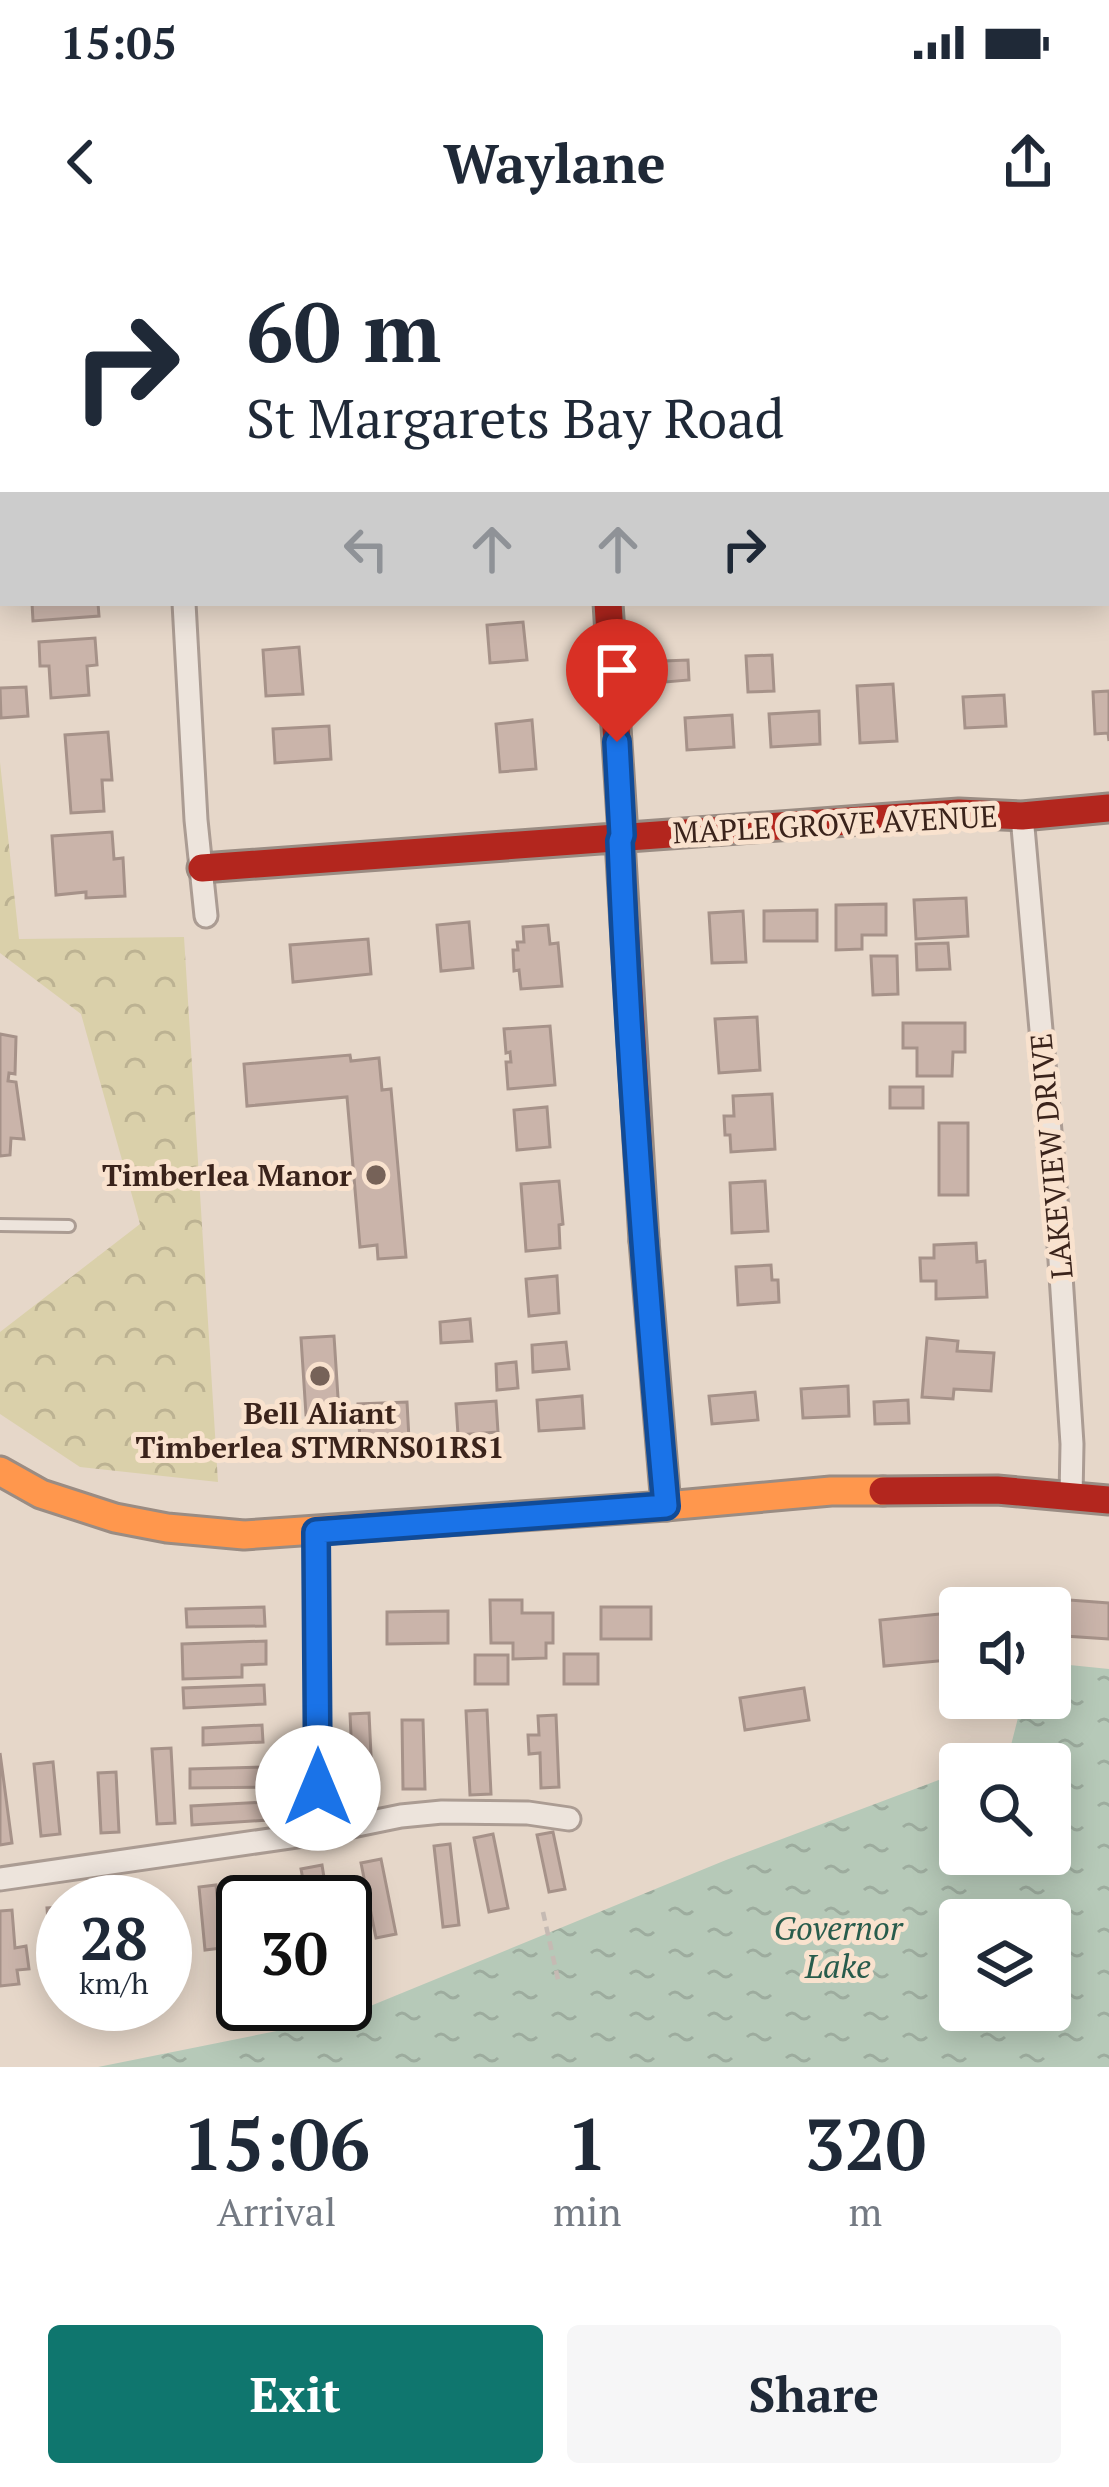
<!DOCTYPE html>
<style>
:root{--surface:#fff;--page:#f6f6f7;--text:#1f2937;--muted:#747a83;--accent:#0f766e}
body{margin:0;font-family:"PT Serif",serif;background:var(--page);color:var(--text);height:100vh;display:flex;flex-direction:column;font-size:45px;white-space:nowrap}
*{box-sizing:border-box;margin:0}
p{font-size:39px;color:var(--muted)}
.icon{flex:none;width:66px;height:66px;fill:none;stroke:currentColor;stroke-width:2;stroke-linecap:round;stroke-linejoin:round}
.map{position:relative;height:1827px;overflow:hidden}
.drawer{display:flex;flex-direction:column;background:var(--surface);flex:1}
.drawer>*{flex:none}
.top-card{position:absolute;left:0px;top:0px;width:1110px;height:366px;box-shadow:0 6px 30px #0003;background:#fff;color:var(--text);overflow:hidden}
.controls{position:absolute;left:939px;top:1347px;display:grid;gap:24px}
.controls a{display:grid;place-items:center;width:132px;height:132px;border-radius:12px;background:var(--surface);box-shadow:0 6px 30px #0003;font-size:60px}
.speed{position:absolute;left:36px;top:1635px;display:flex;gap:24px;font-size:60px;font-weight:700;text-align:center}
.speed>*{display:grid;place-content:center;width:156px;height:156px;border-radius:50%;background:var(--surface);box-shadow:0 6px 30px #0003;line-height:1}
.speed small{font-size:30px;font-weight:400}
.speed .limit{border:6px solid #111;border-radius:18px;background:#fff;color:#111}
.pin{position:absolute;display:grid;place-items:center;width:102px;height:102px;color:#fff;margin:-123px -51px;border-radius:50% 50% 50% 0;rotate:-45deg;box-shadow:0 0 12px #0007}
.pin .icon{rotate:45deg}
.me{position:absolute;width:132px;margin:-66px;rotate:0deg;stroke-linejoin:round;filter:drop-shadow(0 0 9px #0008)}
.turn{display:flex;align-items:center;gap:42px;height:252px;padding:0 48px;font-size:54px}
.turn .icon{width:156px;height:156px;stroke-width:2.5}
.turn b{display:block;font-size:84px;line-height:102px}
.lanes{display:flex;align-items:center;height:114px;padding:0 48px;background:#0003;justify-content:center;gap:60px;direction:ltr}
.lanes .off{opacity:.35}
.eta{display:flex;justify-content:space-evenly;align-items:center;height:204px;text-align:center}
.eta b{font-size:72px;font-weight:800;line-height:84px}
.action{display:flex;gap:24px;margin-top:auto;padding:24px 48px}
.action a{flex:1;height:138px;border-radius:12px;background:var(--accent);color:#fff;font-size:48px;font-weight:800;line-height:138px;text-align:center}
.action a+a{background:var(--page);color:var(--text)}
.status{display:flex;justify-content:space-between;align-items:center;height:84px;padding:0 60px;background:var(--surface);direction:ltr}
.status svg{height:33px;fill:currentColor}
header{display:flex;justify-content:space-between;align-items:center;height:156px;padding:0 48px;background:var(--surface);font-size:54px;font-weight:800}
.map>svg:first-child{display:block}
</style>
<div class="status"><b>15:05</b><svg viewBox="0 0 49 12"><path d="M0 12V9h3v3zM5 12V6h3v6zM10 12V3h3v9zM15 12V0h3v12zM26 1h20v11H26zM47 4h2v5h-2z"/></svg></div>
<header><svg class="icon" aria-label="back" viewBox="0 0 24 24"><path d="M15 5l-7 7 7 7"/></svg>Waylane<svg class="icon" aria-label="share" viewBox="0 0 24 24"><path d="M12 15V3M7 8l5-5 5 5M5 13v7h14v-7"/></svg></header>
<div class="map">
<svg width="1109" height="1827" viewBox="0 0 1109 1827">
<defs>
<pattern id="forest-crowns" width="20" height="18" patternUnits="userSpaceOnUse" patternTransform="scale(3)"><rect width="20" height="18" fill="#dad0aa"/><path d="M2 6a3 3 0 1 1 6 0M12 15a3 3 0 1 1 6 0" fill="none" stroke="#bcb292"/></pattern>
<pattern id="water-ripples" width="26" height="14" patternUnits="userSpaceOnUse" patternTransform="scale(3)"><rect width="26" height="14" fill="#b6c9b8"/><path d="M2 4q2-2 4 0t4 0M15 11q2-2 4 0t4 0" fill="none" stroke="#9dac9e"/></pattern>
</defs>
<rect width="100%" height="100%" fill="#e6d7c9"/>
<path fill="url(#forest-crowns)" d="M 0,522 L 19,699 L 184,697 L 218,1242 L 80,1227 L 0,1174 L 0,1092 L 140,984 L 81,774 L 0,713 Z"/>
<path fill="url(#water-ripples)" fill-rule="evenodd" d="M 1050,1423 L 1109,1429 L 1109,1827 L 98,1827 L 341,1778 L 726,1620 L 960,1532 L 960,1614 L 1050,1614 L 1050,1524 L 981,1524 L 1009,1513 L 1023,1458 L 1050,1458 ZM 960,1680 L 1050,1680 L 1050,1770 L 960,1770 Z"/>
<path fill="#cab4aa" stroke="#a69289" stroke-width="3" d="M 32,363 L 98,363 L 99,376 L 33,381 Z
M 523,382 L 527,420 L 490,423 L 487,385 Z
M 95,398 L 97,425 L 87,426 L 89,455 L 51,458 L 49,426 L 40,426 L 39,402 Z
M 299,407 L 303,454 L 266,456 L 263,410 Z
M 772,415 L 774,451 L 748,452 L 746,416 Z
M 688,420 L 689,440 L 666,442 L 664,421 Z
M 893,444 L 897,501 L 860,503 L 857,446 Z
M 26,447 L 28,476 L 1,478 L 0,448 Z
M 1109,451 L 1109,501 L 1108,493 L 1095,494 L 1093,452 Z
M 1004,455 L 1006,486 L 965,488 L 963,457 Z
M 819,471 L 820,504 L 771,507 L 769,474 Z
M 732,475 L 734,507 L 687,510 L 685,478 Z
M 532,480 L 536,529 L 500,532 L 496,484 Z
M 329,486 L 331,519 L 275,523 L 273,489 Z
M 108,492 L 112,540 L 102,540 L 104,571 L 71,573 L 65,495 Z
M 112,592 L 114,619 L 123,618 L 125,656 L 86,658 L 86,652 L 56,655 L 52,596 Z
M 966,658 L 968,696 L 916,699 L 914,660 Z
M 886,664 L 886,695 L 862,695 L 862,709 L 836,710 L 836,665 Z
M 817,670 L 817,701 L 764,701 L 764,671 Z
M 743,671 L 746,722 L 712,723 L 709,673 Z
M 469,682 L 473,728 L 441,731 L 437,685 Z
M 548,685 L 550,704 L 558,703 L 562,746 L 521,749 L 519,730 L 514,731 L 513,710 L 518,710 L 517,702 L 524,702 L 523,687 Z
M 368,699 L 371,734 L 293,742 L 290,705 Z
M 948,703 L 950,729 L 917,730 L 916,704 Z
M 871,716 L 897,716 L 898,754 L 873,755 Z
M 757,777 L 760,830 L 719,833 L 715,779 Z
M 903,783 L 965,783 L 965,812 L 953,812 L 952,836 L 917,836 L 917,808 L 903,808 Z
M 550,786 L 555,845 L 508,849 L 506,822 L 511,822 L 510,812 L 506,813 L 504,789 Z
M 0,794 L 16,797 L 15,834 L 9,833 L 8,841 L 16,842 L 24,899 L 11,898 L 10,915 L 0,916 Z
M 350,815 L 351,821 L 379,818 L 382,850 L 391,849 L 406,1017 L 378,1019 L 377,1005 L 360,1007 L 347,857 L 247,866 L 244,824 Z
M 890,847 L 923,847 L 923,868 L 890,868 Z
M 772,854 L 775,909 L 731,912 L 730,895 L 725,895 L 724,876 L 734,876 L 733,856 Z
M 547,867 L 550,907 L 517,910 L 514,870 Z
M 939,883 L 968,883 L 968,955 L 939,955 Z
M 559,941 L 563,984 L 559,985 L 560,1008 L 526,1011 L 521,944 Z
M 765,941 L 768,991 L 732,993 L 730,943 Z
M 976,1003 L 977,1022 L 985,1021 L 987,1057 L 936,1059 L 936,1041 L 921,1041 L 920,1018 L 934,1018 L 934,1005 Z
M 771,1025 L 772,1040 L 778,1040 L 779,1062 L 738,1065 L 736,1027 Z
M 557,1036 L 559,1073 L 529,1076 L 526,1039 Z
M 470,1079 L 472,1101 L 441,1103 L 440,1082 Z
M 334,1096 L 339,1173 L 306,1175 L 301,1098 Z
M 927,1098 L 958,1101 L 957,1111 L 994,1113 L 991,1151 L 954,1149 L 953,1159 L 922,1157 Z
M 566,1102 L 569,1129 L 533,1132 L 532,1105 Z
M 516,1122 L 518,1148 L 497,1150 L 496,1124 Z
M 848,1146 L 849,1176 L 803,1178 L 801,1149 Z
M 755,1152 L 758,1180 L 712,1184 L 709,1156 Z
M 582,1156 L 584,1188 L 539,1191 L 537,1160 Z
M 908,1160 L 909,1183 L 875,1184 L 874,1162 Z
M 496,1161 L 498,1192 L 458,1195 L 456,1164 Z
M 407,1162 L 409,1199 L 360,1202 L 358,1164 Z
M 1016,1356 L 1109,1363 L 1109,1399 L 1050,1395 L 1050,1368 L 1015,1368 Z
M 490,1360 L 522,1360 L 522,1373 L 553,1373 L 553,1403 L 546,1403 L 546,1418 L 513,1419 L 513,1403 L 491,1403 Z
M 264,1367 L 265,1386 L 187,1387 L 186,1369 Z
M 601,1367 L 651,1367 L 651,1399 L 601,1399 Z
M 448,1371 L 448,1403 L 387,1404 L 387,1372 Z
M 960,1372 L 960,1419 L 884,1426 L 880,1380 Z
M 266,1401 L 266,1424 L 242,1425 L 242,1437 L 183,1439 L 182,1404 Z
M 564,1414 L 598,1414 L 598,1444 L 564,1444 Z
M 475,1415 L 508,1415 L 508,1444 L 475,1444 Z
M 264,1445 L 265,1464 L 184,1468 L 183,1448 Z
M 804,1448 L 809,1480 L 745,1490 L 740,1458 Z
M 487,1470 L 491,1554 L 470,1555 L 466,1471 Z
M 369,1473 L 373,1557 L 354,1559 L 350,1474 Z
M 556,1475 L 559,1547 L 541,1548 L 540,1513 L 529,1514 L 528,1495 L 539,1495 L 538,1476 Z
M 402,1480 L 423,1480 L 425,1549 L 403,1549 Z
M 262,1485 L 263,1502 L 203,1505 L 203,1488 Z
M 171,1508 L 175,1583 L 157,1584 L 152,1509 Z
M 0,1513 L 12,1603 L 0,1605 Z
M 53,1522 L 60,1594 L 41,1596 L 34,1524 Z
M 266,1527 L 266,1547 L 190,1548 L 190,1529 Z
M 116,1532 L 119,1592 L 101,1593 L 98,1533 Z
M 267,1562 L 268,1580 L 192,1585 L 191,1566 Z
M 553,1592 L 565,1649 L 549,1652 L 537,1595 Z
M 493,1594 L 508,1668 L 489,1672 L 474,1598 Z
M 450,1604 L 459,1685 L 443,1687 L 434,1606 Z
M 381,1619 L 396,1694 L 376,1698 L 361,1623 Z
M 322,1625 L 328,1662 L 307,1662 L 301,1629 Z
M 277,1640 L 278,1662 L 258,1662 L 257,1641 Z
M 216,1645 L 222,1708 L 205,1710 L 199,1647 Z
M 63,1667 L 63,1752 L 53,1752 L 47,1668 Z
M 12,1670 L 15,1708 L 26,1706 L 29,1729 L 17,1730 L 19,1744 L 0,1746 L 0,1671 Z"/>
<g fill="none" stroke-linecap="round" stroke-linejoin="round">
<defs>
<path id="lane" d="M 0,985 L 69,986"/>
<path id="street" d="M 589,0 L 589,3
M 1060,3 L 1061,0
M 184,363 L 196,580 L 206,676
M 1022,576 L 1056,959 L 1072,1204 L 1071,1257
M 316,1291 L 318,1593
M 0,1639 L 318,1593 L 401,1576 L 442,1572 L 528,1573 L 569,1579"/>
<path id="fast" d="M 644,1001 L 666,1266"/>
<path id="slow" d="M 0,1231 L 41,1254 L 115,1278 L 167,1288 L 244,1295 L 666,1266 L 831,1251 L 883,1251"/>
<path id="jam" d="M 608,363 L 623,595 L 620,601 L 644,1001
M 202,628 L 959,573 L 1022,576 L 1109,568
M 883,1251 L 997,1250 L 1109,1260"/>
</defs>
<use href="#lane" stroke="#ab9c93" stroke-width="16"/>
<use href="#street" stroke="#ab9c93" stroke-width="27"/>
<use href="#fast" stroke="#9a8c83" stroke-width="33"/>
<use href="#slow" stroke="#9a8c83" stroke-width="33"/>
<use href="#jam" stroke="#9a8c83" stroke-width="33"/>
<path stroke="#c5bab3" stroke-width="4.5" stroke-dasharray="9 6" stroke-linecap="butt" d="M 543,1672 L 559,1744"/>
<use href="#lane" stroke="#ede4dc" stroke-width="10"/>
<use href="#street" stroke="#ede4dc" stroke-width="21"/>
<use href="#fast" stroke="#63d668" stroke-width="27"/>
<use href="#slow" stroke="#ff974d" stroke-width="27"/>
<use href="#jam" stroke="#b3261e" stroke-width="27"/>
</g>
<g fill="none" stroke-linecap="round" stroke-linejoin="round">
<defs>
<path id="route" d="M 318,1548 L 316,1292 L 666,1266 C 646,1044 629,823 620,601 L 622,595 L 617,502"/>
</defs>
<use href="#route" stroke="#114b97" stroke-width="30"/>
<use href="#route" stroke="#1a73e8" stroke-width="21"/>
</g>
<g fill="#766258" stroke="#f9e2ce" stroke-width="4.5">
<circle cx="376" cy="935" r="12"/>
<circle cx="320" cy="1136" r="12"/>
</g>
<g text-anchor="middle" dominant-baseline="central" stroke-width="10" stroke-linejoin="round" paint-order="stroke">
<g font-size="30" fill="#3a231b" stroke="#f9e2ce">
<text transform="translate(835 584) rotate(-3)">MAPLE GROVE AVENUE</text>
<text transform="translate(1051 916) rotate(-95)">LAKEVIEW DRIVE</text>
</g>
<g font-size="30" font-weight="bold" fill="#3a231b" stroke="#f9e2ce" text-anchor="end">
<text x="352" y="935">Timberlea Manor</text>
<text x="320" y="1173" text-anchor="middle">Bell Aliant<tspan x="320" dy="34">Timberlea STMRNS01RS1</tspan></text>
</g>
<g font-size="33" font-style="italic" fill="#285c4c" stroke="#f9e2ce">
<text x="838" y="1687">Governor<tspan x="838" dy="38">Lake</tspan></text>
</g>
</g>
</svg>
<div class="controls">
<a><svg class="icon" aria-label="sound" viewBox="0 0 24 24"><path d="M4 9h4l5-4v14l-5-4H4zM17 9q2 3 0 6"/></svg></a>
<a><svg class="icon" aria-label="search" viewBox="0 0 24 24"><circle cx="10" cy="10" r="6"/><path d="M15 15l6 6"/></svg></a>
<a><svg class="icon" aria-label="layers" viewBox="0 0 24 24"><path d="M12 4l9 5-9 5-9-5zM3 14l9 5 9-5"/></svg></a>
</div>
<div class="speed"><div>28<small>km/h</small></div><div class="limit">30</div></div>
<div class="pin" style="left:617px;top:502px;background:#d93025"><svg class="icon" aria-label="arrive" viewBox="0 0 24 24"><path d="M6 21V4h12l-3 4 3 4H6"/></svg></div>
<svg class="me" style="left:318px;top:1548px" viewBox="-20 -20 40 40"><circle r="19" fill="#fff"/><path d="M0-13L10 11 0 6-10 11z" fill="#1a73e8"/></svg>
<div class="top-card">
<div class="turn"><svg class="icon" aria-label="right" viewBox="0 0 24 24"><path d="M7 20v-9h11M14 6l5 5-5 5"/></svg><div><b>60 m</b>St Margarets Bay Road</div></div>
<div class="lanes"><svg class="icon off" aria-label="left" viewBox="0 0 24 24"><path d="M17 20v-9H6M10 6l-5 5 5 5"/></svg><svg class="icon off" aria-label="ahead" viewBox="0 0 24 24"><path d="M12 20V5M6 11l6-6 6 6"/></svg><svg class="icon off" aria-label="ahead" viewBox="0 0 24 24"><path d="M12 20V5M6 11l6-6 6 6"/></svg><svg class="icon" aria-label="right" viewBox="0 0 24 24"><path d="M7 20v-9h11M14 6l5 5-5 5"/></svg></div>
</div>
</div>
<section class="drawer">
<div class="eta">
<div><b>15:06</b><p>Arrival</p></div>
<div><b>1</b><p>min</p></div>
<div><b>320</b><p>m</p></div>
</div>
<div class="action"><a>Exit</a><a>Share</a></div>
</section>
